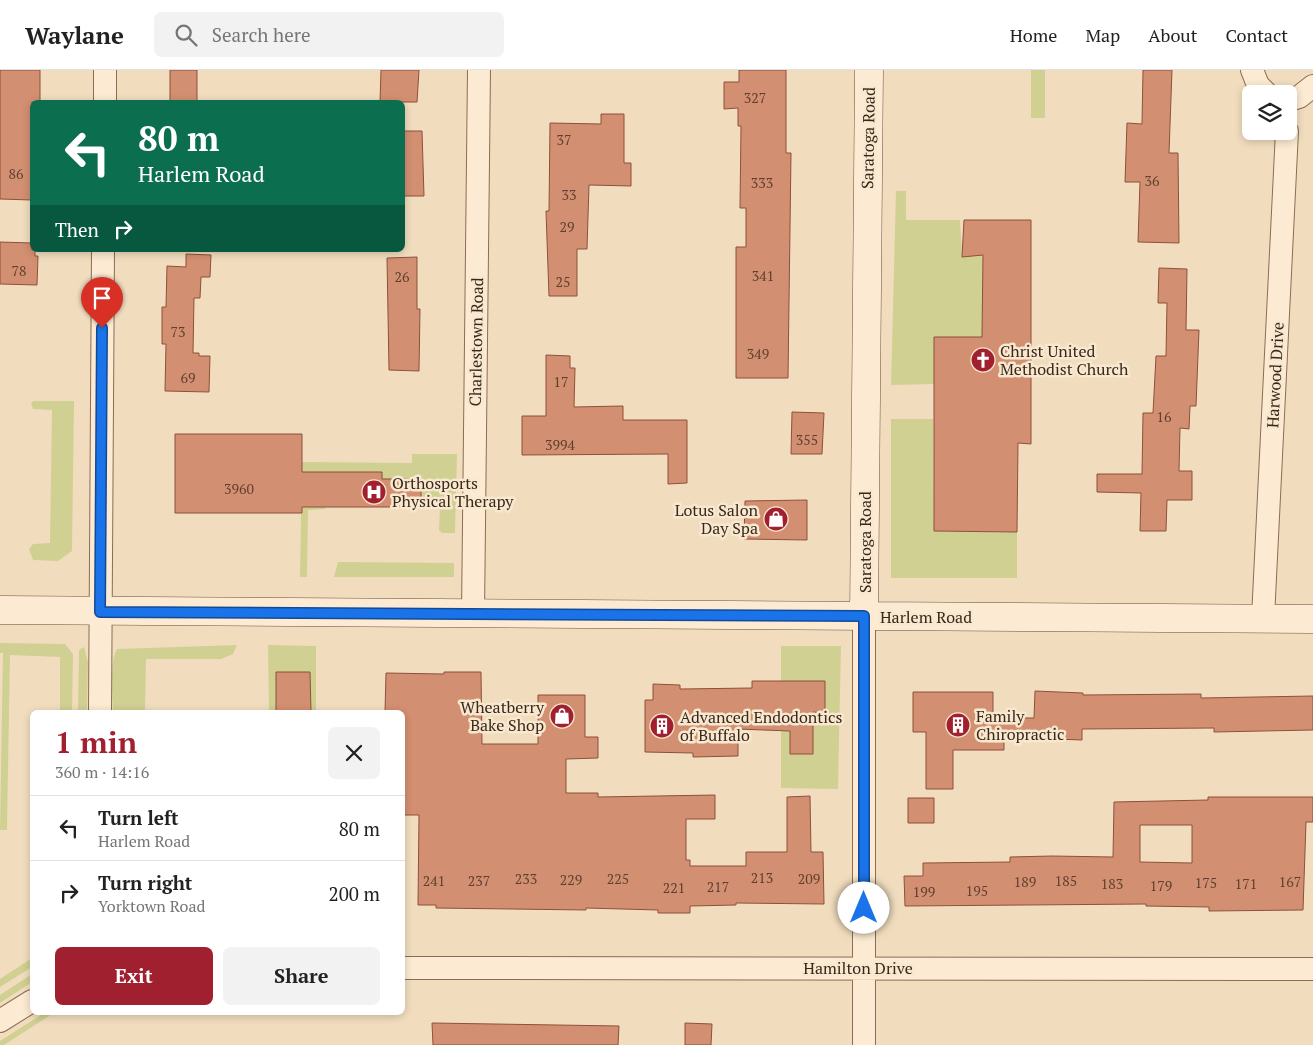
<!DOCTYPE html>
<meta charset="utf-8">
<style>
:root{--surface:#fff;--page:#f2f2f2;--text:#222;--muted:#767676;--line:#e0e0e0;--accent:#a0202f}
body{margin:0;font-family:"PT Serif",serif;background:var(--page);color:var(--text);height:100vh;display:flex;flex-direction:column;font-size:19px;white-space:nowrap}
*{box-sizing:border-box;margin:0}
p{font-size:16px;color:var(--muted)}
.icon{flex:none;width:28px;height:28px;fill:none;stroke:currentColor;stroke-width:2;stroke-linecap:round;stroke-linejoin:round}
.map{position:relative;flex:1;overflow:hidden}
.side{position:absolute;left:30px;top:640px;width:375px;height:305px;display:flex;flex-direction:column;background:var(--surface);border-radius:8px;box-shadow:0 2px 8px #0003}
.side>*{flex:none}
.hud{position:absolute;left:30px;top:30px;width:375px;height:152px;border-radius:8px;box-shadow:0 2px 8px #0003;background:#0b6e4f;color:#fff;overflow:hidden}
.controls{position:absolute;left:1242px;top:15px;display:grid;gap:10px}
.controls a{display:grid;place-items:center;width:55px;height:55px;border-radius:8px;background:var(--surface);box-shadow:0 2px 8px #0003;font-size:25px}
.pin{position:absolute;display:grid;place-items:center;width:42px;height:42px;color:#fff;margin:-51px -21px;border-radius:50% 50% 50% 0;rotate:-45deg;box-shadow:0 0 5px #0007}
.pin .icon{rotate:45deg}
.me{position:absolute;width:55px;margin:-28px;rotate:0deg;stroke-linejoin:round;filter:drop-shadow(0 0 4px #0008)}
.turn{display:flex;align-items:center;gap:18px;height:105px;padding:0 25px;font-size:22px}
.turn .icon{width:65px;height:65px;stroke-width:2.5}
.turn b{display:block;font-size:35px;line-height:42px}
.then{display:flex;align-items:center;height:48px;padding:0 25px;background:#0003;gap:10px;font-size:19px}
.round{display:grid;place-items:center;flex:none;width:52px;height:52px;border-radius:8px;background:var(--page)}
.summary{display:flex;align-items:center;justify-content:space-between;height:85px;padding:0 25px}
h1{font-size:30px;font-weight:800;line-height:38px;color:var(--accent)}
.button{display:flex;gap:10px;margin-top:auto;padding:10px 25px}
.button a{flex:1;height:58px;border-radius:8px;background:var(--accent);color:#fff;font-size:20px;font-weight:800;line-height:58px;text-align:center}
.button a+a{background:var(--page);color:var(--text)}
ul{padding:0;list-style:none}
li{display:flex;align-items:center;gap:15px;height:65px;padding:0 25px;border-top:1px solid var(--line)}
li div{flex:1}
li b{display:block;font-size:19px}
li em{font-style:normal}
header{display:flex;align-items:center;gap:30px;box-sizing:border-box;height:70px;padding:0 25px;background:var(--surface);border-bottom:1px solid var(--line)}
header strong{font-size:24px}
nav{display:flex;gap:28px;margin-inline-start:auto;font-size:18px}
.search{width:350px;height:45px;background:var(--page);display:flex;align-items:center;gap:12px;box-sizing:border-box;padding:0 18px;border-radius:8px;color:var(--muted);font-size:19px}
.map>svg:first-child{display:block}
</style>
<header>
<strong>Waylane</strong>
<div class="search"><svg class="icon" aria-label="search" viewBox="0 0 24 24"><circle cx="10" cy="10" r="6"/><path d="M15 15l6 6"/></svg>Search here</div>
<nav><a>Home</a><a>Map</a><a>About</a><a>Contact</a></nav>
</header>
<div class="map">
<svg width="1313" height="975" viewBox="0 0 1313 975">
<rect width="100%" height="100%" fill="#f1ddbe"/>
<path fill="#d0d092" d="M 1031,0 L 1045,0 L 1045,48 L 1031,48 Z
M 896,121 L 906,121 L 906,150 L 960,150 L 962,186 L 983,185 L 982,267 L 935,267 L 934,314 L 891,315 Z
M 34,331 L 74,331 L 72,481 L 58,491 L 33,490 L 29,479 L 33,474 L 50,473 L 52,340 L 33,339 L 31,333 Z
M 891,349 L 933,349 L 934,461 L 1017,462 L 1017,508 L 891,508 Z
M 412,384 L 457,384 L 455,463 L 442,463 L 439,460 L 440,436 L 421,435 L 421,409 L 382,409 L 381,402 L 326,402 L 326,439 L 308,440 L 307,507 L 300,507 L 302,392 L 412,393 Z
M 338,492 L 454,493 L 454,507 L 334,507 Z
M 0,573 L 65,574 L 73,584 L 72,642 L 60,642 L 60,587 L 10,585 L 7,760 L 0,760 L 3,583 L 0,583 Z
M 237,575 L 233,584 L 221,589 L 146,589 L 145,642 L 113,642 C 113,626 109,593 117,579 Z
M 268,575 L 316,576 L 316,642 L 269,642 Z
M 781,576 L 841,576 L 838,719 L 781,718 Z
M 84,577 L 88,592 L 87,642 L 78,642 L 79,580 Z
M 32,888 L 32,897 L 0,917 L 0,909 Z
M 32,904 L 32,912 L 0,933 L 0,925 Z
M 44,943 L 52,944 L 4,975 L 0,975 L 0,971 Z"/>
<path fill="#d38f71" stroke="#8d5139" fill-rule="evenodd" d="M 0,0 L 40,0 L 40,32 L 32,32 L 32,130 L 0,129 Z
M 170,0 L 197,0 L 197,32 L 170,32 Z
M 381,0 L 419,0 L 417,32 L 380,32 Z
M 739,0 L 786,0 L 786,83 L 791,83 L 788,308 L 736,308 L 736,177 L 746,177 L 746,138 L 740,138 L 741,56 L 738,56 L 738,38 L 724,39 L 724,12 L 739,12 Z
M 1143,0 L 1172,0 L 1169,83 L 1178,83 L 1179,173 L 1138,172 L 1140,112 L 1125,112 L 1127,53 L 1142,54 Z
M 601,44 L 624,44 L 624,93 L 631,93 L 631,116 L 589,115 L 587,179 L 577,179 L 577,226 L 549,226 L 546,141 L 549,141 L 550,53 L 601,54 Z
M 402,61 L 422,61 L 424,126 L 402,126 Z
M 964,150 L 1031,150 L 1031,374 L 1018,373 L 1017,462 L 934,461 L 934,267 L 982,267 L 983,185 L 962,187 Z
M 0,172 L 32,173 L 32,180 L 35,180 L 35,186 L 38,186 L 37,215 L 0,214 Z
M 186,184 L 211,185 L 210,207 L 201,207 L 200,228 L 194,228 L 193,283 L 199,283 L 199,286 L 210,286 L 209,322 L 165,321 L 166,274 L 162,274 L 162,237 L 166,237 L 167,196 L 186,197 Z
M 417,187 L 417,239 L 420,239 L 419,301 L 389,300 L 387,188 Z
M 1159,198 L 1187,199 L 1186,260 L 1199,260 L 1196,336 L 1190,336 L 1189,359 L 1180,358 L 1179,401 L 1192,401 L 1192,430 L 1167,430 L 1166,461 L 1140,461 L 1141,423 L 1097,422 L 1097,404 L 1142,404 L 1143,343 L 1153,343 L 1156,286 L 1166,286 L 1167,233 L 1158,233 Z
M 546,285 L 570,286 L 570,298 L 575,298 L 574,337 L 623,336 L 623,350 L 687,350 L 687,413 L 668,414 L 668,384 L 522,385 L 522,346 L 546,346 Z
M 792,342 L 824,343 L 822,384 L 791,384 Z
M 175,364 L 302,364 L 302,402 L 382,402 L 382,409 L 421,409 L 421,437 L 302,437 L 302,443 L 175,443 Z
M 807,430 L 807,470 L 744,469 L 745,431 Z
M 276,602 L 310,602 L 311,642 L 276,642 Z
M 444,602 L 481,602 L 482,674 L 538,674 L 538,625 L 585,625 L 585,667 L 598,667 L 598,688 L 566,689 L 566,723 L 598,723 L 598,727 L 715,725 L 715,749 L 686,749 L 686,790 L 690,790 L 690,796 L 746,796 L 746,782 L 787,782 L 787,727 L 810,726 L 811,782 L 823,782 L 824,834 L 736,833 L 736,835 L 690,836 L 690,843 L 658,843 L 658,840 L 586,838 L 586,840 L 436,838 L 436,835 L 418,835 L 419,745 L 402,745 L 402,642 L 385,642 L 386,603 L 444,604 Z
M 752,611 L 825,611 L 825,643 L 813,642 L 813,684 L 790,684 L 790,661 L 738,659 L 738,686 L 693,687 L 693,683 L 645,682 L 645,630 L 653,630 L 653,614 L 680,615 L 680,619 L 752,618 Z
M 1035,621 L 1083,623 L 1083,625 L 1201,624 L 1201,628 L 1313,626 L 1313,660 L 1214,662 L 1214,658 L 1082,659 L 1082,670 L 1004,667 L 1004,680 L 953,680 L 953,719 L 926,719 L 926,662 L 913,662 L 913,622 L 993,622 L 993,648 L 1034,648 Z
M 1208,727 L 1313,727 L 1313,752 L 1306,752 L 1303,840 L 1209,841 L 1209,837 L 1146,836 L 1146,834 L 905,836 L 904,806 L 923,806 L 923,793 L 1010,792 L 1010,787 L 1052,786 L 1113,787 L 1114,732 L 1208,730 ZM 1140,755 L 1192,755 L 1192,793 L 1140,792 Z
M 908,728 L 934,728 L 934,753 L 908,753 Z
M 432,953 L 619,956 L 618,975 L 433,975 Z
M 685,953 L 712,954 L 711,975 L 685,975 Z"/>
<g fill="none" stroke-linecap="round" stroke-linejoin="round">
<defs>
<path id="street" d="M 1252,0 L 1258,15 L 1267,24
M 1289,30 L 1299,27 L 1313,16
M 105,32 L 105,0
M 473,544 L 479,0
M 1263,548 L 1287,61
M 100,642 L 103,180
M 402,898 L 1313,899
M 0,951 L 32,931
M 864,975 L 864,546"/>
<path id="secondary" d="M 0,540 L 1313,549
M 864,546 L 869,0"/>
</defs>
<use href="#street" stroke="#8b6c55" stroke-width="24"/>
<use href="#secondary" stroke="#6d4d39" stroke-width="29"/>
<use href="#street" stroke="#fcebd2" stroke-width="22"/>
<use href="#secondary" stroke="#fcebd2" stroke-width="28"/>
</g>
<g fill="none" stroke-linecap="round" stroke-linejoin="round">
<defs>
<path id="route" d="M 102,258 L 100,542 L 864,546 L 864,838"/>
</defs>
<use href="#route" stroke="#114b97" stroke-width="12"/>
<use href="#route" stroke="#1a73e8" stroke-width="9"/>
</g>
<defs>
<symbol id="church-disc" viewBox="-11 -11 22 22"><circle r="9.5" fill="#a0202f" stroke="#f8e8cf"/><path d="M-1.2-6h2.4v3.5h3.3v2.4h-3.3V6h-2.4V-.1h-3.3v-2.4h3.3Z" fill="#fff"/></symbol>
<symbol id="hospital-disc" viewBox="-11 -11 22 22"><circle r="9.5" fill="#a0202f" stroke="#f8e8cf"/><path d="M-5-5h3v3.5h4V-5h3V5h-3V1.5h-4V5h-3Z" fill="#fff"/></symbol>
<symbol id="shop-disc" viewBox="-11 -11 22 22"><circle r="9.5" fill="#a0202f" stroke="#f8e8cf"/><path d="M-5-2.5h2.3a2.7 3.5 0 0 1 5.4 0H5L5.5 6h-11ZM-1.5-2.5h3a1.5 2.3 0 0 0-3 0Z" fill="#fff"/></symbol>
<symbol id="building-disc" viewBox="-11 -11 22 22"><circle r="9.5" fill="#a0202f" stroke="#f8e8cf"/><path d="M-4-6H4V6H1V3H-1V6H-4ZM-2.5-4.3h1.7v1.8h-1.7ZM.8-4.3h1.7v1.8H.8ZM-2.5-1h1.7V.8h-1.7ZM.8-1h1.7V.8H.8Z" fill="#fff"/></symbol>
</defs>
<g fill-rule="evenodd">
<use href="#church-disc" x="969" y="276" width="28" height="28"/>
<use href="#hospital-disc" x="360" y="408" width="28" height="28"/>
<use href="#shop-disc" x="762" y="435" width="28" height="28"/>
<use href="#shop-disc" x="548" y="632" width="28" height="28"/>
<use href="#building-disc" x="944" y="641" width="28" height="28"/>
<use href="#building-disc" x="648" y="642" width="28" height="28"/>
</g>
<g text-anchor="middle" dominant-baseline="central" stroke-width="5" stroke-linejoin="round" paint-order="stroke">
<g font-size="14" fill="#604130">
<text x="755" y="27">327</text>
<text x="564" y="69">37</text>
<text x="16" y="103">86</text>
<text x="1152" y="110">36</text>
<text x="762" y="112">333</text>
<text x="569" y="124">33</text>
<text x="567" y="156">29</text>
<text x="19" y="200">78</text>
<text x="763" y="205">341</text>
<text x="402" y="206">26</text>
<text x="563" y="211">25</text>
<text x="178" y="261">73</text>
<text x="758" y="283">349</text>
<text x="188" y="307">69</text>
<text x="561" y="311">17</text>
<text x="1164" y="346">16</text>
<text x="807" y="369">355</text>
<text x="560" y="374">3994</text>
<text x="239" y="418">3960</text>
<text x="762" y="807">213</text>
<text x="526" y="808">233</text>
<text x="618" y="808">225</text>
<text x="809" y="808">209</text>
<text x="571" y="809">229</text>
<text x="434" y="810">241</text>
<text x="479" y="810">237</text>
<text x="1066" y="810">185</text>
<text x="1025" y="811">189</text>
<text x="1290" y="811">167</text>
<text x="1206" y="812">175</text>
<text x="1112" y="813">183</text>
<text x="1246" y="813">171</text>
<text x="1161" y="815">179</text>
<text x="718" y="816">217</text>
<text x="674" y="817">221</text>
<text x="977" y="820">195</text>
<text x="924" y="821">199</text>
</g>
<g font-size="16" fill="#3a271b" stroke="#f8e8cf">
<text transform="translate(868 68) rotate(-89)">Saratoga Road</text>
<text transform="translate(476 272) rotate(-89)">Charlestown Road</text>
<text transform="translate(1275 305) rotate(-87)">Harwood Drive</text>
<text transform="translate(865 472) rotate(-90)">Saratoga Road</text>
<text x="926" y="547">Harlem Road</text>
<text x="858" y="898">Hamilton Drive</text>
</g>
<g font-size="16" fill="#3a271b" stroke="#f8e8cf" text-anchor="start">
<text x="1000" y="281">Christ United<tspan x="1000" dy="18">Methodist Church</tspan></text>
<text x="392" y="413">Orthosports<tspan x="392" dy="18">Physical Therapy</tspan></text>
<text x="758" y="440" text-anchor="end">Lotus Salon<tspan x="758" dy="18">Day Spa</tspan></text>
<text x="544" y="637" text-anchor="end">Wheatberry<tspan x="544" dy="18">Bake Shop</tspan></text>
<text x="976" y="646">Family<tspan x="976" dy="18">Chiropractic</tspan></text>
<text x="680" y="647">Advanced Endodontics<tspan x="680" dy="18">of Buffalo</tspan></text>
</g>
</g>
</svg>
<div class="controls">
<a><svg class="icon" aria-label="layers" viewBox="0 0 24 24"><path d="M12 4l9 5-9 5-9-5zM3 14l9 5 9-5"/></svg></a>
</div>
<div class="pin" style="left:102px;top:258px;background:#d93025"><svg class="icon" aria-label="arrive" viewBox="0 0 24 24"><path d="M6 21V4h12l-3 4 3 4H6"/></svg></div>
<svg class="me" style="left:864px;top:838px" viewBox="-20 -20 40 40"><circle r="19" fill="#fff"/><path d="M0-13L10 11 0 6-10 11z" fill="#1a73e8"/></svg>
<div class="hud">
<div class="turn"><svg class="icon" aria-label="left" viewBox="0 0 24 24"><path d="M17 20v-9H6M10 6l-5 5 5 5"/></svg><div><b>80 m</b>Harlem Road</div></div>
<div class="then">Then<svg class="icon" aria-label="right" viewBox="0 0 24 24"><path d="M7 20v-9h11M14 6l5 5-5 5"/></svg></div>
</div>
<section class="side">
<div class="summary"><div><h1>1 min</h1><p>360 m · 14:16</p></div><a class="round"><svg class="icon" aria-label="close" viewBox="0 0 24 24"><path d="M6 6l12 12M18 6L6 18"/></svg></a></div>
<ul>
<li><svg class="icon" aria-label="left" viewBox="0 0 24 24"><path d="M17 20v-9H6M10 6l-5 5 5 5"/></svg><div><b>Turn left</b><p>Harlem Road</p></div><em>80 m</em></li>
<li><svg class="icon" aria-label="right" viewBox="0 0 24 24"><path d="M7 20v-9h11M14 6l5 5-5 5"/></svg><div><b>Turn right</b><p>Yorktown Road</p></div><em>200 m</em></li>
</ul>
<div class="button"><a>Exit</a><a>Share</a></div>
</section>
</div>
